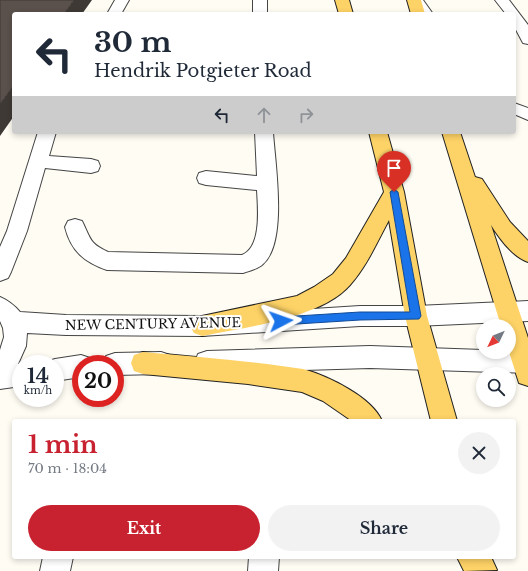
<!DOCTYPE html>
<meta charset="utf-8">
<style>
:root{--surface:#fff;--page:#f2f2f3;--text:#1f2937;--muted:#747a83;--accent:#c82130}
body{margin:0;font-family:"Libre Baskerville",serif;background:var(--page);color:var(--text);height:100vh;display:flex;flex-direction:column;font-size:15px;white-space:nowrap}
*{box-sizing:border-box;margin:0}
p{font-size:13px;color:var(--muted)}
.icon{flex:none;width:22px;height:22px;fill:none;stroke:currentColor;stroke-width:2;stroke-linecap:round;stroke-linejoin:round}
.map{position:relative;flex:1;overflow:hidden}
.details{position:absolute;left:12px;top:419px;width:504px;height:140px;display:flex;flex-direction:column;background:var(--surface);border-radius:4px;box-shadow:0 2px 6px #0003}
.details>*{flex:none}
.hud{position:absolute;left:12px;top:12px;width:504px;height:122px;border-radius:4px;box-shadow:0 2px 6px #0003;background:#fff;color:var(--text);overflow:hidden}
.needle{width:26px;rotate:227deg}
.tools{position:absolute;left:476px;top:319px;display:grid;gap:8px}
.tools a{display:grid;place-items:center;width:40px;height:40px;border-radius:50%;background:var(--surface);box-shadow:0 2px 6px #0003;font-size:20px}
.speed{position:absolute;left:12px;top:355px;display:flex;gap:8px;font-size:20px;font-weight:700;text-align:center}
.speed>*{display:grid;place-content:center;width:52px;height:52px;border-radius:50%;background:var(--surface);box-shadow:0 2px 6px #0003;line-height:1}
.speed small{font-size:10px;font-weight:400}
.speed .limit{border:6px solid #d22;background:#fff;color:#111}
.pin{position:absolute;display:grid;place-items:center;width:34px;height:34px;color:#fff;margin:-41px -17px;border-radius:50% 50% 50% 0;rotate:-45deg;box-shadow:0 0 4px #0007}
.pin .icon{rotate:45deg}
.me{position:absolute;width:44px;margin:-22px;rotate:86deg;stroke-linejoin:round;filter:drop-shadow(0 0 3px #0008)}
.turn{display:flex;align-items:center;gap:14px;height:84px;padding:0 16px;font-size:18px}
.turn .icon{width:52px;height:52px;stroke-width:2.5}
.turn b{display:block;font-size:28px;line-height:34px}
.lanes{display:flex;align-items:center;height:38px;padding:0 16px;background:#0003;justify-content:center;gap:20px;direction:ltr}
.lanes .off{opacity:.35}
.round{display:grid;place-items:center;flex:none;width:42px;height:42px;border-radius:21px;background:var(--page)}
.summary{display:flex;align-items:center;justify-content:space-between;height:68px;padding:0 16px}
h1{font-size:24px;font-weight:800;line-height:30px;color:var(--accent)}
.action{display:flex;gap:8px;margin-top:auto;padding:8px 16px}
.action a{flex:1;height:46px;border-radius:24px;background:var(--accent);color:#fff;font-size:16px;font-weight:800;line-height:46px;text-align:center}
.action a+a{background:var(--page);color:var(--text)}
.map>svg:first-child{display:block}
</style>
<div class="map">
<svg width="528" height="571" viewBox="0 0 528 571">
<rect width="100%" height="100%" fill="#fffcf4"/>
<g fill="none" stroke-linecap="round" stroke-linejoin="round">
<defs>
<path id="minor" d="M 115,0 L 129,0 L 121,14 L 107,14 Z
M 253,0 L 267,0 L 267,14 L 253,14 Z
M 409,0 L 423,0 L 433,14 L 419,14 Z
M 495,0 L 509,0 L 528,25 L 528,44 L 523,43 L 514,26 L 514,14 L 506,14 Z
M 514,103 L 528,108 L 528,120 L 514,114 Z
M 38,132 L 56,132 L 49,156 L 91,159 L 98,161 L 100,166 L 98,171 L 91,173 L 45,168 L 27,231 L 11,272 L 8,278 L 0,281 L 0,247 L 7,231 Z
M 255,132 L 273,132 C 275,163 288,242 263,264 C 258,269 249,271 243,273 L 107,270 C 84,262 71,251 65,227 L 68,221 L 75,219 L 82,221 C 91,239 89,243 108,252 L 242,255 C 262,247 258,208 257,190 L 206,185 L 199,183 L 197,178 L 199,173 L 206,171 L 257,176 Z
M 0,297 C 9,301 14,305 20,312 L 66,315 L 202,316 L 360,306 L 416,306 L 528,301 L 528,321 L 416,326 L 360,326 L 202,336 L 66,335 L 27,333 L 26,346 L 18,364 L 22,364 L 21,386 L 0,389 L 0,350 L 4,337 L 3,328 L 0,321 Z
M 370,346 L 483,350 L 483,352 L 528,351 L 528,373 L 370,368 L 207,373 L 198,370 L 195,362 L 198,354 L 207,351 Z
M 161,352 L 170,355 L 173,363 L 170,371 L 161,374 L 115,375 L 115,364 L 103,364 L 106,356 L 115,353 Z
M 81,355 L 90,358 L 92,364 L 81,364 L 81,377 L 55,381 L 55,364 L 45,364 L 46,362 L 55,359 Z
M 43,557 L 73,557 L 70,571 L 40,571 Z
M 249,557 L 279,557 L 278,571 L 248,571 Z"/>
<path id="major" d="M 335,0 L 349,0 L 353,14 L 339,14 Z
M 407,0 L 421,0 L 425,14 L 411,14 Z
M 369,132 L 387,132 L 404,192 L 427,316 L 457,421 L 431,421 L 405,316 L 389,220 C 377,242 367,266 350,285 C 320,319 245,327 202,336 L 194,333 L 190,326 L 194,319 L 202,316 L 297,296 L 314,287 L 333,274 L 346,258 L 384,192 Z
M 442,132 L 460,132 L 475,177 L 482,179 L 510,222 L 528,241 L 528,262 C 513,257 499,238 491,225 L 528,338 L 528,386 L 519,383 L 509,352 L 509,326 L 501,326 Z
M 143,352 C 184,356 226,359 267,364 C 279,366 291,367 303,369 C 328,376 372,397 382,421 L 352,421 L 323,401 L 302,392 L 248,384 L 143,374 L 134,371 L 131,363 L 134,355 Z
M 457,557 L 491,557 L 497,570 L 464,571 Z"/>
</defs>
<use href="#minor" stroke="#444" stroke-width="2"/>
<use href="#major" stroke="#222" stroke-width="2"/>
<use href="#minor" fill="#fff" fill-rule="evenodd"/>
<use href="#major" fill="#fdd266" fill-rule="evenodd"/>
</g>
<path fill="#3f3935" d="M 74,0 L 92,0 L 82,14 L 64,14 Z
M 14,85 L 14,116 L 0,136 L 0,104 Z"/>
<path fill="#5a514c" stroke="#3f3935" d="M 0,0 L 74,0 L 64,14 L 14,14 L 14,85 L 0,104 Z"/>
<path fill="#1a73e8" stroke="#114b97" d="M 394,189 L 398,192 L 421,316 L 419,319 L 360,320 L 281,325 L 278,324 L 277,321 L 278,318 L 281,317 L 360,312 L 410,312 L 390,192 Z"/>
<g text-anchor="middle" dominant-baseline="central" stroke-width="4" stroke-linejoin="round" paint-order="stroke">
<g font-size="13" fill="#111" stroke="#fff">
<text transform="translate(153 324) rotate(-1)">NEW CENTURY AVENUE</text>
</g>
</g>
</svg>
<div class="tools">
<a><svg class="needle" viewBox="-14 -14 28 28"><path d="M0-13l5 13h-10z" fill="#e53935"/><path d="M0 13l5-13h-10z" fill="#747a83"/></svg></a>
<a><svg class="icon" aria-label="search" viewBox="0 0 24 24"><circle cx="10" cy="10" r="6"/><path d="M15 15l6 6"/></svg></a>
</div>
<div class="speed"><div>14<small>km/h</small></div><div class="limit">20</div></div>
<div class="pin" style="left:394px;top:192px;background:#d93025"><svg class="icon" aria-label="arrive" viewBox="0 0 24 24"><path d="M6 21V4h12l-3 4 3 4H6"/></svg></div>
<svg class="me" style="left:281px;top:321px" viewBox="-20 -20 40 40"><path d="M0-17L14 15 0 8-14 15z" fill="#1a73e8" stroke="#fff" stroke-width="4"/></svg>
<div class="hud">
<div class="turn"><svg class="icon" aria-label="left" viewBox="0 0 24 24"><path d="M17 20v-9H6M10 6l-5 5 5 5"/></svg><div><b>30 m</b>Hendrik Potgieter Road</div></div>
<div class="lanes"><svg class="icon" aria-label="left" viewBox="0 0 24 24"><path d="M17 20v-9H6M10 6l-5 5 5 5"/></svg><svg class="icon off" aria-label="ahead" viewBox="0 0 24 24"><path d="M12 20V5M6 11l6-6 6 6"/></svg><svg class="icon off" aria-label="right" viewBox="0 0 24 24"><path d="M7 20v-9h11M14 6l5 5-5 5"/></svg></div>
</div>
<section class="details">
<div class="summary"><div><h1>1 min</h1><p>70 m · 18:04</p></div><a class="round"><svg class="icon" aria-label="close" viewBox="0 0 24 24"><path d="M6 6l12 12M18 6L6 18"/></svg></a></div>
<div class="action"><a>Exit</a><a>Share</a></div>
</section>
</div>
